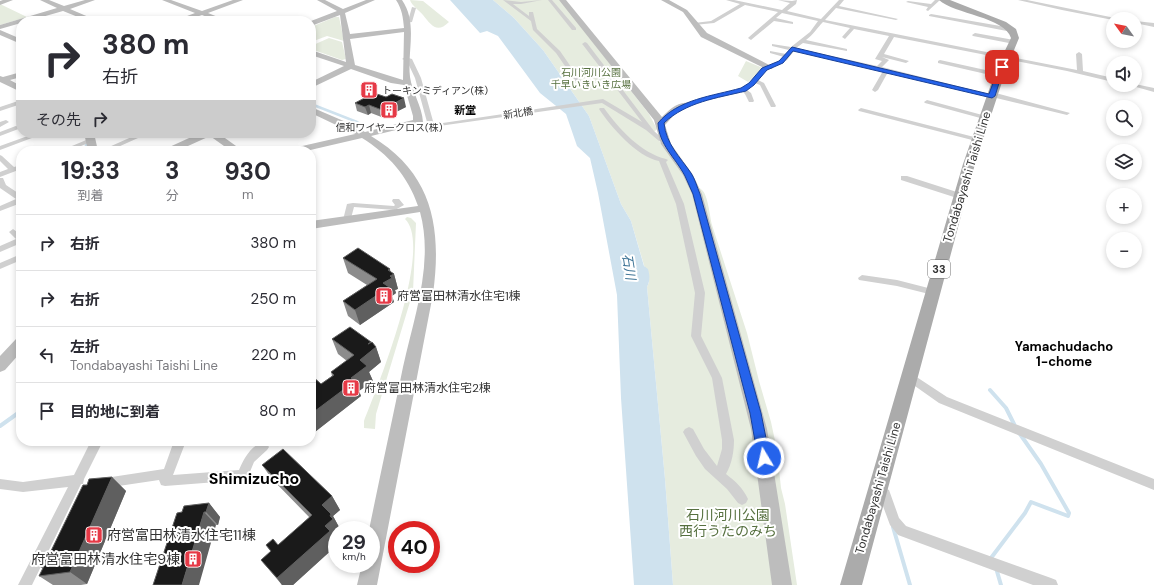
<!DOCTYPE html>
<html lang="ja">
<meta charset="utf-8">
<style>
:root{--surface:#fff;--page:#f7f7f7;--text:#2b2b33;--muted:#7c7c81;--line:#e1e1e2}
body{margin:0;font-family:"DM Sans","Noto Sans JP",sans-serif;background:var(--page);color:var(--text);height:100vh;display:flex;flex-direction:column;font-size:15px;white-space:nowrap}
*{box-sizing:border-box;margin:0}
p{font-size:13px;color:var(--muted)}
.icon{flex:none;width:22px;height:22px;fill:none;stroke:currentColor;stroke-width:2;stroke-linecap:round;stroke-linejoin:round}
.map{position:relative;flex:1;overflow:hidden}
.panel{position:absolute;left:16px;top:146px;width:300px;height:300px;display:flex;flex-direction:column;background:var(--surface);border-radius:16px;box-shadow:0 2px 6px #0003}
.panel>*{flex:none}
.guide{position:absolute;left:16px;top:16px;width:300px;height:122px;border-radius:16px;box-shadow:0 2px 6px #0003;background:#fff;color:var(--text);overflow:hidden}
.needle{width:26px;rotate:303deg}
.tools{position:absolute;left:1106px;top:12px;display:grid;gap:8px}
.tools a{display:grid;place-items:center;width:36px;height:36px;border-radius:50%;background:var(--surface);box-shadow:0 2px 6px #0003;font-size:20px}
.speed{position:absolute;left:328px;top:521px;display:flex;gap:8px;font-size:20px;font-weight:700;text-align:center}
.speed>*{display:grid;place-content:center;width:52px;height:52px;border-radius:50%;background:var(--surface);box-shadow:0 2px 6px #0003;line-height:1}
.speed small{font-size:10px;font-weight:400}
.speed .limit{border:6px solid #d22;background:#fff;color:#111}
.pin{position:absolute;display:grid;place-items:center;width:34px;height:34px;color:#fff;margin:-17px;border-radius:8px;box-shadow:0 2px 6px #0006}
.me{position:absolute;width:44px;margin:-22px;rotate:351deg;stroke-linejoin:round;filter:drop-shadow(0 0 3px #0008)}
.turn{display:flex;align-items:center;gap:14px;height:84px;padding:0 20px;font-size:18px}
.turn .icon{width:52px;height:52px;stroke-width:2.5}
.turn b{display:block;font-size:28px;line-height:34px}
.then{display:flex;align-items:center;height:38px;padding:0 20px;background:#0003;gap:8px;font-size:15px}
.eta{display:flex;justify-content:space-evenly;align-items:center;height:68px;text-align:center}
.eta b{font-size:24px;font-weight:700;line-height:28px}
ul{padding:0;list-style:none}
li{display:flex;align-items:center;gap:12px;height:56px;padding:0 20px;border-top:1px solid var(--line)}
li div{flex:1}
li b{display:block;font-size:15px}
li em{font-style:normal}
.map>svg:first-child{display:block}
</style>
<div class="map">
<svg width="1154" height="585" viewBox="0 0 1154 585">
<rect width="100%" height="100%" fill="#fff"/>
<path fill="#e6ecdf" d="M 410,0 L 423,1 L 449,22 C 437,34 431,25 423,15 C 419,10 412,6 410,0 Z
M 493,0 L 559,0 L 562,2 L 649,114 L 657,129 L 653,133 L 694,185 C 696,186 700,188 702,190 C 708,195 710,217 712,225 L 747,333 L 759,381 L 771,422 L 777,450 L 781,488 L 785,504 L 797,585 L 673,585 L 665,479 L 647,287 L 649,282 L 631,221 L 621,204 L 589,116 L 543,50 L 514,18 Z
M 0,4 L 27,17 L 0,25 Z
M 335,17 L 339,17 L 344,41 L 327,36 L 311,42 L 311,27 Z
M 329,38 L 342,42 L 346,59 L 342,60 L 311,49 L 311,46 Z
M 746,61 L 763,68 L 748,82 L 738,76 Z
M 407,217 L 411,218 L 416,223 L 413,292 L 376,414 L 375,429 L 364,428 L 364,421 C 378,386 434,247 405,219 Z"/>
<path fill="#cfe2ee" d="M 450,0 L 493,0 L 514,18 L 543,50 L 589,116 L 621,204 L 631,221 L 644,266 L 648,269 C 650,276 650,281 647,287 L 665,479 L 673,585 L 634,585 L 621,398 L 617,295 L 598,193 L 590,158 L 577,146 L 566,114 L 540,93 L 498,36 L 487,31 L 480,33 Z"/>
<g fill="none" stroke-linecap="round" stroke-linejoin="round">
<path stroke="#cfe2ee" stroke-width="2.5" d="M 311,104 L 357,122 L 372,130
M 86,143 L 86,151"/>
<path stroke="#cfe2ee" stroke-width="4" d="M 990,390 L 1006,408 L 1015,426
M 0,426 L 21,411
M 893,527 L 910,585
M 992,560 L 991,558 L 1025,513 L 1031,502 L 1068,516 L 1069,513 L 1041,464 L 1020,434
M 996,568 L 1001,585"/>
<path fill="#d0d0d0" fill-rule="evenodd" d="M 503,0 L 521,2 L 542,0 L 521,4 L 513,4 L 529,16 L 529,12 L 533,12 L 537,29 L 560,51 L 580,80 L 586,83 L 586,85 L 582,85 L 576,82 L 556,53 L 533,30 L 531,21 Z
M 548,0 L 552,0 L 576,28 L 576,30 L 572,30 Z
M 726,0 L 734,0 L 782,10 L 790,3 L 778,0 L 792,1 L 797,0 L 796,4 L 787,11 L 821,19 L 839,0 L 844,0 L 839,6 L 898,19 L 896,20 L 836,8 L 825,20 L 1077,70 L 1076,54 L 1079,52 L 1082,54 L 1083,71 L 1113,78 L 1113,82 L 1067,71 L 894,37 L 884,54 L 909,61 L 906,63 L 882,57 L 889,60 L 882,67 L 989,94 L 992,92 L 1070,113 L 1067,115 L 888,72 L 878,90 L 875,92 L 872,90 L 883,71 L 794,51 L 787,60 L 767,70 L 758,80 L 764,83 L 776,106 L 775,107 L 771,107 L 760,85 L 755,83 L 747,90 L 751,93 L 754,101 L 753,102 L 749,102 L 745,94 L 743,92 L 683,106 L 683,104 L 735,91 L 746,86 L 763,68 L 779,61 L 784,57 L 770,53 L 770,51 L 786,54 L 789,50 L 772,46 L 772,44 L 791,47 L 810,32 L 818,21 L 782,13 L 776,18 L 793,22 L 793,24 L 774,21 L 751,40 L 748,38 L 749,37 L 778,12 L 745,5 L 714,23 L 694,25 L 694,23 L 711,21 L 740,4 ZM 823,22 L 850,28 L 842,37 L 845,39 L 854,29 L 889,36 L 875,59 L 882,61 L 877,66 L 796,48 L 803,43 L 847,51 L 847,49 L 806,40 C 813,35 817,28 823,22 Z
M 935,0 L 940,0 L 928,11 L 926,10 L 928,7 L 906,2 L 908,1 L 931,4 Z
M 1018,0 L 1027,0 L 1120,19 L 1113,20 L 1062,10 Z
M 412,7 L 416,8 L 412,22 L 405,23 L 405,21 L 408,21 Z
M 931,14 L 1012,28 L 1015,30 L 1012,32 L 929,16 L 929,15 Z
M 1135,21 L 1154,23 L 1154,27 L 1135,23 Z
M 975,33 L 1014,40 L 1017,42 L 1014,44 L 973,36 L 972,35 Z
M 585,42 L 587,43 L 654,131 L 663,139 L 667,140 L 667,142 L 659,141 L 646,130 L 602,103 L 432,127 L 427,122 L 415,78 L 407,61 L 402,59 L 405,57 L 412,59 L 421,78 L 433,121 L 436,124 L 603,99 L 642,122 L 583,45 L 582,44 Z
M 940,60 L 999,73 L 1002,75 L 999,77 L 938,63 L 938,61 Z
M 1135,84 L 1154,88 L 1154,92 L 1129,85 Z
M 21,100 L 21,104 L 0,111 L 0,107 Z
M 927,100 L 986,116 L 987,117 L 984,119 L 925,103 L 924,102 Z
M 600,108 L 604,108 C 619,129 641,153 666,159 L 668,160 L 666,162 L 684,204 L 705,293 L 701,336 L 722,378 L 734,440 C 734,451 732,464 726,474 C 735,481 743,488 748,499 L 746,503 L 742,505 L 738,503 L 727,489 L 705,469 L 696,456 L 683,432 L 685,429 L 689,427 L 693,429 L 704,449 L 717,466 L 722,449 L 722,440 L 712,378 L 691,336 L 695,293 L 676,204 L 659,161 C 637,157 611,127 599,109 Z
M 861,108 L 978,138 L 979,139 L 976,141 L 859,111 L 858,110 Z
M 6,120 L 9,122 L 0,127 L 0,122 Z
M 21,124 L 21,128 L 0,136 L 0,132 Z
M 36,133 L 45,133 L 0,150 L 0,146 Z
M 136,135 L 139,137 L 138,138 L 109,151 L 100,151 Z
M 91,138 L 94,140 L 93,141 L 69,151 L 60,151 Z
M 0,155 L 2,156 L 14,167 L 21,165 L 21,169 L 0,177 L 0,172 L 8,169 L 0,161 Z
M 901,176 L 907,176 L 963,194 L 964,196 L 963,198 L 957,198 L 901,180 Z
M 0,178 L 3,178 L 6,185 L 21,195 L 21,203 L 0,211 L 0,206 L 16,199 L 0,188 Z
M 393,199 L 399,199 L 404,205 L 395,210 L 354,207 L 350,222 L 347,222 L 343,220 L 347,204 L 353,203 L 394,206 L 395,205 L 392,201 Z
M 13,229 L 21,235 L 21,243 L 0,252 L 0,246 L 16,239 L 9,232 Z
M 21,254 L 21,260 L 0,269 L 0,263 Z
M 862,275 L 897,280 L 936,290 L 937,292 L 933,295 L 897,286 L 859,280 L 858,278 Z
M 909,372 L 947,397 L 1154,479 L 1154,490 L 939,403 L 905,379 L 904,376 L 905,373 Z
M 91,441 L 103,441 L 84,479 L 83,484 L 81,484 L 32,585 L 18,585 L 68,487 L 23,492 L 0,489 L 0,479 L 23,482 L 74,475 Z
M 174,441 L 186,441 L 173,475 L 239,470 C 243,460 254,439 267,444 L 269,447 L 267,450 L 254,462 L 247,479 L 243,480 L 165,486 L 161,485 L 159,480 L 105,488 L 101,487 L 99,483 L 101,479 L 105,478 L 164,469 Z
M 877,485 L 889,490 L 899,518 L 906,526 L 1051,578 L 1056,580 L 1058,585 L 1033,585 L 898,535 L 890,525 L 880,498 L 873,494 L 871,490 L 873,486 Z"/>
<path fill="#bdbdbd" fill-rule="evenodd" d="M 3,0 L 13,0 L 0,5 L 0,1 Z
M 40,0 L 49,0 L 64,6 L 85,0 L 95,0 L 70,9 L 98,21 L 88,21 L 63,11 L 28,21 L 21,21 L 21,23 L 0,29 L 0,25 L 57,8 Z
M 162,0 L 171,0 L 202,11 L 233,0 L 243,0 L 208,13 L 228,21 L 217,21 L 202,15 L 185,21 L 174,21 L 195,13 Z
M 317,0 L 325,0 L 343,9 L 366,0 L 375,0 L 345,13 L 350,34 L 404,28 C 403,17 402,9 396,0 L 402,0 C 418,23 407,51 410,77 C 412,92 422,106 423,122 L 421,124 L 371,136 C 433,173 442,228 433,294 L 377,585 L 357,585 L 362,564 L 371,564 L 371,530 L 369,530 C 380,476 392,421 403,367 C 414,317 434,263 420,212 L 311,229 L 311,221 L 418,206 C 408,176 388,154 362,138 L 306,151 L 288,151 L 289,149 L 355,134 L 311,113 L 311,107 L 346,122 L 365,132 L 413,120 L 413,116 L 404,85 L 391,83 L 351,69 L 311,88 L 311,82 L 344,66 L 311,55 L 311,50 L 346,62 L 340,15 L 311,26 L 311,21 L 337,11 ZM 404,32 L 403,80 L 355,65 L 350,39 Z
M 559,0 L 566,0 L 662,117 C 668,111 678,101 688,103 L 689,105 L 675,114 L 665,125 L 671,144 L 693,175 L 702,194 L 767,429 L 792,585 L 772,585 L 751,429 L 692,194 L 683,175 L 661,144 L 654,120 Z
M 661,0 L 669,0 L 687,10 L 707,33 L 773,67 L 772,69 L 766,69 L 701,37 L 683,12 Z
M 0,30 L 21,39 L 21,44 L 0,35 Z
M 21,72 L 21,77 L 10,80 L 21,86 L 21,92 L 0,82 L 0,76 L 3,77 Z
M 84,133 L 94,133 L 98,151 L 88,151 Z
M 200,133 L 218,133 L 243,151 L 231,151 L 210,136 L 177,151 L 164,151 L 165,149 Z
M 21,338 L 21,352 L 5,370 L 0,372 L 0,356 L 16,339 Z"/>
<path fill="#ababab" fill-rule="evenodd" d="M 939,0 L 950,0 L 1006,22 L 1016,29 L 1019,38 L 1007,67 L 975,164 L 862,585 L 840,585 L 963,164 L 997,67 L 1011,38 C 1005,17 954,14 939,0 Z"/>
</g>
<path fill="#8c8c8c" d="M 355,103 L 406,107 L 384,118 L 371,113 L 368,115 L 357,111 Z
M 343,258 L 390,269 L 390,271 L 394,274 L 398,289 L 395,290 L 396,293 L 392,296 L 394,302 L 360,325 L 348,316 L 343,301 L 367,285 L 348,273 Z
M 332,339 L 371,343 L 376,347 L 381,362 L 369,372 L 373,381 L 359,391 L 361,396 L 311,435 L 311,375 L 321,384 L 332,376 L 331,372 L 347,361 L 338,354 Z
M 262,465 L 332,496 L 340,510 L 333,516 L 339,527 L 338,528 L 339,530 L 337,530 L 334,539 L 337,544 L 337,545 L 293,585 L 282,585 L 261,560 L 271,552 L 266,545 L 278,545 L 310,518 L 272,479 Z
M 112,477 L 126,491 L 87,584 L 81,585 L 53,585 L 39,576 L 43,569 L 35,563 L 50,553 L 87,485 Z
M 209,503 L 220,517 L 218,525 L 216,525 L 182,512 Z"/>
<path fill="#5f5f5f" d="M 404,98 L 406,107 L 384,118 L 382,110 Z
M 369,105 L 371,113 L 368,115 L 365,107 Z
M 390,269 L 391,275 L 394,274 L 398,289 L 395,290 L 396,293 L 392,296 L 394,302 L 360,325 L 355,310 Z
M 376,347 L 381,362 L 369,372 L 373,381 L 359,391 L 361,396 L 311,435 L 311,414 L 360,360 Z
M 112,477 L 126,491 L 87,584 L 70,572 Z
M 332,496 L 340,510 L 333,516 L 339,527 L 338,528 L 339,530 L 337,530 L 337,536 L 334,539 L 337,544 L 337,545 L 293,585 L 282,585 L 277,578 L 322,505 Z
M 209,503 L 220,517 L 218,525 L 206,512 Z
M 204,512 L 216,525 L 199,585 L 182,585 Z"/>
<path fill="#1a1a1a" stroke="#5f5f5f" d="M 374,93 L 386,97 L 392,94 L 404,98 L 382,110 L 369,105 L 365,107 L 355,103 Z
M 358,248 L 390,269 L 388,270 L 394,274 L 390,276 L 392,278 L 383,283 L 389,287 L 355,310 L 343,301 L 377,279 L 343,258 Z
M 350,327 L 371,342 L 368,344 L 372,342 L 376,347 L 360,360 L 367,366 L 351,378 L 355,381 L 311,414 L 311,392 L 316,389 L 311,384 L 311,375 L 321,384 L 334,375 L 331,372 L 354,355 L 332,339 Z
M 283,449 L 332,496 L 322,505 L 331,514 L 330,516 L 333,519 L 325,526 L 330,531 L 277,578 L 261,560 L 271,551 L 266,545 L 273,539 L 278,545 L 312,515 L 262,465 Z
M 112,477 L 70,572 L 39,576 L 46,562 L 35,563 L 39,555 L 50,553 L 83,485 L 87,485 L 89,479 Z
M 209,503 L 206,512 L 204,512 L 182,585 L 153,585 L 177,513 L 182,512 L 184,506 Z"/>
<path fill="#2563eb" stroke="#184099" d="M 792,47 L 989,94 L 999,67 L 1002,65 L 1004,67 L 995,96 L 992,98 L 793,51 L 783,63 L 767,70 L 754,85 L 746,91 C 717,98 686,102 664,123 C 666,144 680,157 691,173 C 695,179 697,187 700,194 L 761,413 L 770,458 L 768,462 L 764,464 L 760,462 L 758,458 L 750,413 L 693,194 C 690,188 688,182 685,176 C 675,157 659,145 658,123 C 678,99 713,96 741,88 L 749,83 L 762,68 L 779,61 Z"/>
<defs>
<symbol id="building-square" viewBox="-11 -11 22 22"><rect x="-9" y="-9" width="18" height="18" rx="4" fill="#e63946" stroke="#fff"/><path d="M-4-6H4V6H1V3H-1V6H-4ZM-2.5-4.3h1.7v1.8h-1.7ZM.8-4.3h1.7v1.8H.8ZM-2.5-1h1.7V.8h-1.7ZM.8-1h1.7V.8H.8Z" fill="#fff"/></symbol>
</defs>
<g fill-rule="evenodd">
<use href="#building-square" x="359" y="80" width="20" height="20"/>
<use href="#building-square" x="379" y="100" width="20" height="20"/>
<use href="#building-square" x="374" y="286" width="20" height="20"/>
<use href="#building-square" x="341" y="378" width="20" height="20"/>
<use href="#building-square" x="84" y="525" width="20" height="20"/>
<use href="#building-square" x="183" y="549" width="20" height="20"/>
</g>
<g text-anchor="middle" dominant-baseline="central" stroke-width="4" stroke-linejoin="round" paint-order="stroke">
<g font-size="10" fill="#56703f" stroke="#fff">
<text x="591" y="72">石川河川公園<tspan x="591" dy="12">千早いきいき広場</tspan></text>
</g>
<g font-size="10" fill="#333" stroke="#fff" text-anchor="start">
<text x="382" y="90">トーキンミディアン(株)</text>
<text x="389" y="127" text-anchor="middle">信和ワイヤークロス(株)</text>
</g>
<g font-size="10" fill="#333" stroke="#fff">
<text transform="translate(518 113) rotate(-9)">新北橋</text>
</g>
<g font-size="11" font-weight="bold" fill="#000" stroke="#fff">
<text x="465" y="110">新堂</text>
</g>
<rect fill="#fff" stroke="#707070" stroke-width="1" x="928" y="260" width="22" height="18" rx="3"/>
<g font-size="11" font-weight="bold" fill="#333">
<text x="939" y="269">33</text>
</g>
<g font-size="12" fill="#333" stroke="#fff">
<text transform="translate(967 177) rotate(-73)">Tondabayashi Taishi Line</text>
<text transform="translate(878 488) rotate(-74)">Tondabayashi Taishi Line</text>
</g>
<g font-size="12" fill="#333" stroke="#fff" text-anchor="start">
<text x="397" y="296">府営富田林清水住宅1棟</text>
<text x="364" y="388">府営富田林清水住宅2棟</text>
</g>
<g font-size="13" font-style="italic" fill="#3f7597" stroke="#fff">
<text transform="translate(629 267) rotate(81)">石川</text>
</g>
<g font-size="13" font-weight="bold" fill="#000" stroke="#fff">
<text x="1064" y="346">Yamachudacho<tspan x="1064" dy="15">1-chome</tspan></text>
</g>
<g font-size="14" fill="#56703f" stroke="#fff">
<text x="728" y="515">石川河川公園<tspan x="728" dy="16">西行うたのみち</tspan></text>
</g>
<g font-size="14" fill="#333" stroke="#fff" text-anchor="start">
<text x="107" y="535">府営富田林清水住宅11棟</text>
<text x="180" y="559" text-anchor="end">府営富田林清水住宅9棟</text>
</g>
<g font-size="16" font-weight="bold" fill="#000" stroke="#fff">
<text x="254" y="478">Shimizucho</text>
</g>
</g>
</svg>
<div class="tools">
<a><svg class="needle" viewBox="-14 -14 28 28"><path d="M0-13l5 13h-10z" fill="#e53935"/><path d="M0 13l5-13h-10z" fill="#7c7c81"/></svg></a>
<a><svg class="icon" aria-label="sound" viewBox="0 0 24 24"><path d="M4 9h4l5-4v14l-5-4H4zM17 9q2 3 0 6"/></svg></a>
<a><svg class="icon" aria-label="search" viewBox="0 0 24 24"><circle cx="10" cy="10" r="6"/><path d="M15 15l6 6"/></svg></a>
<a><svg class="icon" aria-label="layers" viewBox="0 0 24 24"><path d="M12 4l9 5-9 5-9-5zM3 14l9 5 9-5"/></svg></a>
<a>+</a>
<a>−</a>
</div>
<div class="speed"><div>29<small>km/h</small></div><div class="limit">40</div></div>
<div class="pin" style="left:1002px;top:67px;background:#d93025"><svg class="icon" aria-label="arrive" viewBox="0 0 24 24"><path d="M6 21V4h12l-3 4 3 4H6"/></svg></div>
<svg class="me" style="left:764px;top:458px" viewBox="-20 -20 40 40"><circle r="17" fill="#2563eb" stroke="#fff" stroke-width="3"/><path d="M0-11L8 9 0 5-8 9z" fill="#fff"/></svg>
<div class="guide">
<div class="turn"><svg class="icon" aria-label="right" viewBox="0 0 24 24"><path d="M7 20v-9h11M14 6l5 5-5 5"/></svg><div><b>380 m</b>右折</div></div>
<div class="then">その先<svg class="icon" aria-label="right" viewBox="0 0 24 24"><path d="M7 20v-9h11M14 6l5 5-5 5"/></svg></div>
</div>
<section class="panel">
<div class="eta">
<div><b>19:33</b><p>到着</p></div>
<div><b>3</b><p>分</p></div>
<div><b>930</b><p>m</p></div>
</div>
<ul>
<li><svg class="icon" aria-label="right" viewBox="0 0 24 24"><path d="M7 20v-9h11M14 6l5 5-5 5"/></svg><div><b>右折</b></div><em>380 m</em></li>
<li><svg class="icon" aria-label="right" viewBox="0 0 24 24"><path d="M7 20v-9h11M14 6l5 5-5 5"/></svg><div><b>右折</b></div><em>250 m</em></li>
<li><svg class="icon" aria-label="left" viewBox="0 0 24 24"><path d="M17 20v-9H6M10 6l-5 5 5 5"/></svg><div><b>左折</b><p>Tondabayashi Taishi Line</p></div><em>220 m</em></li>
<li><svg class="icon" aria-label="arrive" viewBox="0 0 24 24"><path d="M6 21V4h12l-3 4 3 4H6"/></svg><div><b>目的地に到着</b></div><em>80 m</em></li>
</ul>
</section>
</div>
